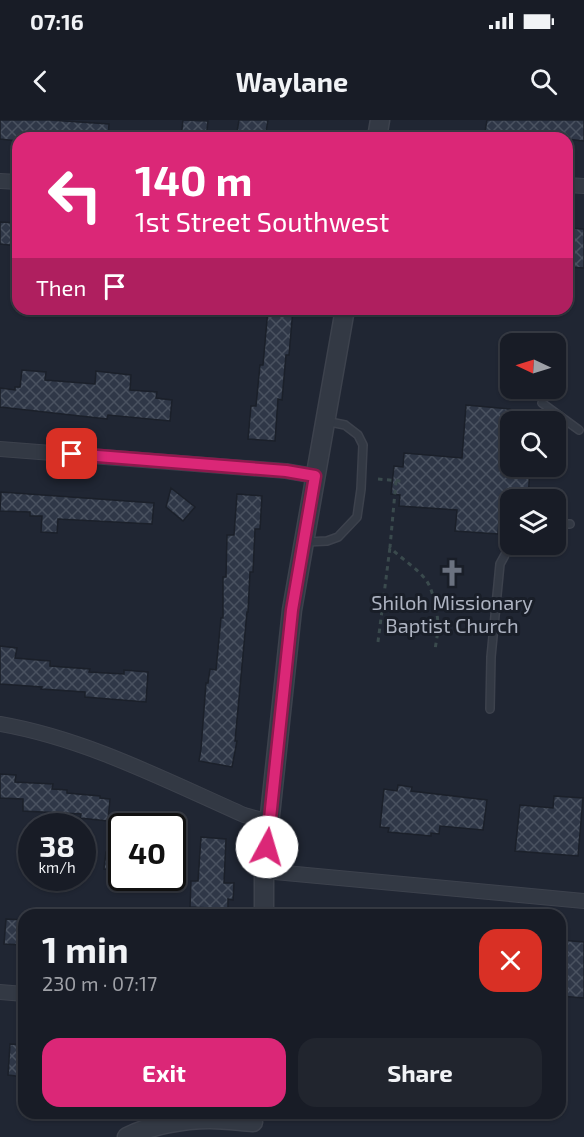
<!DOCTYPE html>
<meta charset="utf-8">
<style>
:root{--surface:#181c26;--page:#21252e;--text:#f1f3f6;--muted:#9fa1a7;--line:#363a43;--accent:#db2777}
body{margin:0;font-family:"Exo 2",sans-serif;background:var(--page);color:var(--text);height:100vh;display:flex;flex-direction:column;font-size:22px;white-space:nowrap}
*{box-sizing:border-box;margin:0}
p{font-size:20px;color:var(--muted)}
.icon{flex:none;width:33px;height:33px;fill:none;stroke:currentColor;stroke-width:2;stroke-linecap:round;stroke-linejoin:round}
.map{position:relative;flex:1;overflow:hidden}
.sheet{position:absolute;left:18px;top:789px;width:548px;height:210px;display:flex;flex-direction:column;background:var(--surface);border-radius:18px;box-shadow:0 2px 4px #0004,0 0 0 2px var(--line)}
.sheet>*{flex:none}
.banner{position:absolute;left:12px;top:12px;width:561px;height:183px;border-radius:18px;box-shadow:0 2px 4px #0004,0 0 0 2px var(--line);background:#db2777;color:#fff;overflow:hidden}
.needle{width:39px;rotate:274deg}
.buttons{position:absolute;left:500px;top:213px;display:grid;gap:12px}
.buttons a{display:grid;place-items:center;width:66px;height:66px;border-radius:12px;background:var(--surface);box-shadow:0 2px 4px #0004,0 0 0 2px var(--line);font-size:30px}
.speed{position:absolute;left:18px;top:693px;display:flex;gap:12px;font-size:30px;font-weight:700;text-align:center}
.speed>*{display:grid;place-content:center;width:78px;height:78px;border-radius:50%;background:var(--surface);box-shadow:0 2px 4px #0004,0 0 0 2px var(--line);line-height:1}
.speed small{font-size:15px;font-weight:400}
.speed .limit{border:3px solid #111;border-radius:9px;background:#fff;color:#111}
.pin{position:absolute;display:grid;place-items:center;width:51px;height:51px;color:#fff;margin:-26px;border-radius:12px;box-shadow:0 3px 9px #0006}
.me{position:absolute;width:66px;margin:-33px;rotate:6deg;stroke-linejoin:round;filter:drop-shadow(0 0 4px #0008)}
.turn{display:flex;align-items:center;gap:21px;height:126px;padding:0 24px;font-size:27px}
.turn .icon{width:78px;height:78px;stroke-width:2.5}
.turn b{display:block;font-size:42px;line-height:51px}
.then{display:flex;align-items:center;height:57px;padding:0 24px;background:#0003;gap:12px;font-size:22px}
.round{display:grid;place-items:center;flex:none;width:63px;height:63px;border-radius:18px;background:var(--page)}
.summary{display:flex;align-items:center;justify-content:space-between;height:102px;padding:0 24px}
h1{font-size:36px;font-weight:700;line-height:45px}
.button{display:flex;gap:12px;margin-top:auto;padding:12px 24px}
.button a{flex:1;height:69px;border-radius:18px;background:var(--accent);color:#fff;font-size:24px;font-weight:700;line-height:69px;text-align:center}
.button a+a{background:var(--page);color:var(--text)}
.status{display:flex;justify-content:space-between;align-items:center;height:42px;padding:0 30px;background:var(--surface);direction:ltr}
.status svg{height:16px;fill:currentColor}
header{display:flex;justify-content:space-between;align-items:center;height:78px;padding:0 24px;background:var(--surface);font-size:27px;font-weight:700}
.map>svg:first-child{display:block}
</style>
<div class="status"><b>07:16</b><svg viewBox="0 0 49 12"><path d="M0 12V9h3v3zM5 12V6h3v6zM10 12V3h3v9zM15 12V0h3v12zM26 1h20v11H26zM47 4h2v5h-2z"/></svg></div>
<header><svg class="icon" aria-label="back" viewBox="0 0 24 24"><path d="M15 5l-7 7 7 7"/></svg>Waylane<svg class="icon" aria-label="search" viewBox="0 0 24 24"><circle cx="10" cy="10" r="6"/><path d="M15 15l6 6"/></svg></header>
<div class="map">
<svg width="584" height="1017" viewBox="0 0 584 1017">
<defs>
<pattern id="building-cross-hatch" width="8" height="8" patternUnits="userSpaceOnUse" patternTransform="scale(1.5)"><rect width="8" height="8" fill="#2f3747"/><path d="M0 0l8 8M0 8l8-8" fill="none" stroke="#4a5260"/></pattern>
</defs>
<rect width="100%" height="100%" fill="#202633"/>
<path fill="url(#building-cross-hatch)" stroke="#1b202a" stroke-width="1.5" d="M 0,0 L 50,0 L 109,4 L 108,18 L 18,18 L 18,21 L 0,19 Z
M 183,0 L 208,1 L 206,18 L 181,18 Z
M 239,0 L 268,0 L 265,18 L 236,18 Z
M 487,0 L 584,0 L 584,21 L 567,19 L 567,18 L 484,18 Z
M 0,102 L 18,103 L 18,126 L 0,124 Z
M 567,108 L 584,109 L 584,148 L 567,147 Z
M 268,189 L 293,189 L 289,235 L 286,235 L 282,280 L 278,279 L 275,321 L 248,319 L 251,286 L 256,286 L 260,245 L 263,245 Z
M 22,250 L 46,252 L 45,260 L 95,264 L 96,251 L 131,255 L 130,270 L 157,272 L 156,278 L 172,280 L 170,301 L 108,295 L 107,299 L 0,287 L 0,268 L 15,270 L 15,267 L 20,267 Z
M 466,285 L 510,289 L 510,346 L 530,346 L 528,380 L 510,380 L 510,394 L 500,393 L 498,414 L 455,411 L 457,390 L 399,386 L 400,375 L 391,374 L 394,346 L 403,347 L 404,333 L 462,338 Z
M 171,368 L 195,387 L 183,401 L 166,387 Z
M 1,372 L 154,383 L 152,404 L 58,399 L 57,413 L 41,412 L 42,396 L 30,396 L 30,392 L 0,391 Z
M 237,374 L 262,376 L 260,409 L 255,409 L 253,452 L 250,452 L 248,492 L 247,492 L 235,621 L 237,621 L 232,647 L 199,641 L 201,629 L 206,563 L 208,563 L 210,549 L 216,550 L 221,498 L 223,498 L 223,457 L 226,457 L 227,415 L 234,415 Z
M 0,526 L 17,528 L 15,538 L 50,541 L 50,546 L 90,549 L 89,552 L 124,554 L 124,550 L 148,552 L 146,582 L 85,577 L 85,572 L 41,569 L 42,567 L 0,564 Z
M 0,654 L 16,655 L 15,662 L 53,664 L 52,669 L 67,670 L 67,673 L 100,676 L 100,678 L 110,679 L 108,701 L 80,698 L 81,694 L 23,691 L 23,679 L 0,678 Z
M 398,665 L 412,667 L 411,671 L 487,680 L 483,710 L 440,706 L 439,714 L 431,713 L 431,716 L 388,712 L 389,708 L 380,707 L 384,669 L 397,671 Z
M 554,676 L 583,678 L 578,736 L 515,731 L 520,685 L 553,688 Z
M 201,717 L 226,719 L 224,763 L 234,763 L 233,780 L 228,779 L 228,789 L 190,787 L 191,761 L 198,761 Z
M 106,732 L 121,733 L 120,751 L 104,749 Z
M 6,799 L 24,800 L 24,825 L 4,824 Z
M 560,820 L 584,822 L 584,878 L 560,876 Z
M 10,924 L 24,925 L 24,957 L 8,955 Z"/>
<g fill="none" stroke-linecap="round" stroke-linejoin="round">
<defs>
<path id="service" d="M 542,283 L 579,310
M 555,404 L 570,404
M 306,422 L 327,421 L 338,417 L 357,397 L 361,369 L 363,325 L 358,315 L 345,305 L 325,301
M 490,589 L 491,537 L 500,444 L 511,424"/>
<path id="minor" d="M 0,61 L 18,62
M 567,65 L 584,66
M 0,329 L 286,351 L 315,356
M 0,604 C 86,619 165,660 244,695 L 270,702
M 264,751 L 584,781
M 0,872 L 24,874"/>
<path id="tertiary" d="M 377,18 L 380,0
M 264,795 L 264,751 L 292,490 L 345,189
M 127,1017 C 150,1005 184,999 210,999 C 224,999 239,1001 253,1002"/>
</defs>
<use href="#service" stroke="#3d424d" stroke-width="10"/>
<use href="#minor" stroke="#3d424d" stroke-width="16"/>
<use href="#tertiary" stroke="#3d424d" stroke-width="21"/>
<path stroke="#3a4a4d" stroke-width="3" stroke-dasharray="4.5 4.5" stroke-linecap="butt" d="M 378,359 L 401,361
M 396,361 L 390,427 C 401,439 416,447 426,460 C 433,469 438,494 438,506 C 438,514 436,522 435,530
M 378,522 L 390,427"/>
<use href="#service" stroke="#333944" stroke-width="7"/>
<use href="#minor" stroke="#333944" stroke-width="14"/>
<use href="#tertiary" stroke="#333944" stroke-width="18"/>
</g>
<g fill="none" stroke-linecap="round" stroke-linejoin="round">
<defs>
<path id="route" d="M 72,334 L 286,351 L 315,356 L 292,490 L 267,727"/>
</defs>
<use href="#route" stroke="#8e194d" stroke-width="15"/>
<use href="#route" stroke="#db2777" stroke-width="10"/>
</g>
<defs>
<symbol id="church-bare" viewBox="-9 -9 18 18"><path d="M-1.2-6h2.4v3.5h3.3v2.4h-3.3V6h-2.4V-.1h-3.3v-2.4h3.3Z" fill="#6b7280" stroke="#191e28" stroke-width="2.5" paint-order="stroke"/></symbol>
</defs>
<g fill-rule="evenodd">
<use href="#church-bare" x="433" y="434" width="38" height="38"/>
</g>
<g text-anchor="middle" dominant-baseline="central" stroke-width="6" stroke-linejoin="round" paint-order="stroke">
<g font-size="20" fill="#adb3c1" stroke="#191e28">
<text x="452" y="482">Shiloh Missionary<tspan x="452" dy="23">Baptist Church</tspan></text>
</g>
</g>
</svg>
<div class="buttons">
<a><svg class="needle" viewBox="-14 -14 28 28"><path d="M0-13l5 13h-10z" fill="#e53935"/><path d="M0 13l5-13h-10z" fill="#9fa1a7"/></svg></a>
<a><svg class="icon" aria-label="search" viewBox="0 0 24 24"><circle cx="10" cy="10" r="6"/><path d="M15 15l6 6"/></svg></a>
<a><svg class="icon" aria-label="layers" viewBox="0 0 24 24"><path d="M12 4l9 5-9 5-9-5zM3 14l9 5 9-5"/></svg></a>
</div>
<div class="speed"><div>38<small>km/h</small></div><div class="limit">40</div></div>
<div class="pin" style="left:72px;top:334px;background:#d93025"><svg class="icon" aria-label="arrive" viewBox="0 0 24 24"><path d="M6 21V4h12l-3 4 3 4H6"/></svg></div>
<svg class="me" style="left:267px;top:727px" viewBox="-20 -20 40 40"><circle r="19" fill="#fff"/><path d="M0-13L10 11 0 6-10 11z" fill="#db2777"/></svg>
<div class="banner">
<div class="turn"><svg class="icon" aria-label="left" viewBox="0 0 24 24"><path d="M17 20v-9H6M10 6l-5 5 5 5"/></svg><div><b>140 m</b>1st Street Southwest</div></div>
<div class="then">Then<svg class="icon" aria-label="arrive" viewBox="0 0 24 24"><path d="M6 21V4h12l-3 4 3 4H6"/></svg></div>
</div>
<section class="sheet">
<div class="summary"><div><h1>1 min</h1><p>230 m · 07:17</p></div><a class="round" style="background:#d93025;color:#fff"><svg class="icon" aria-label="close" viewBox="0 0 24 24"><path d="M6 6l12 12M18 6L6 18"/></svg></a></div>
<div class="button"><a>Exit</a><a>Share</a></div>
</section>
</div>
